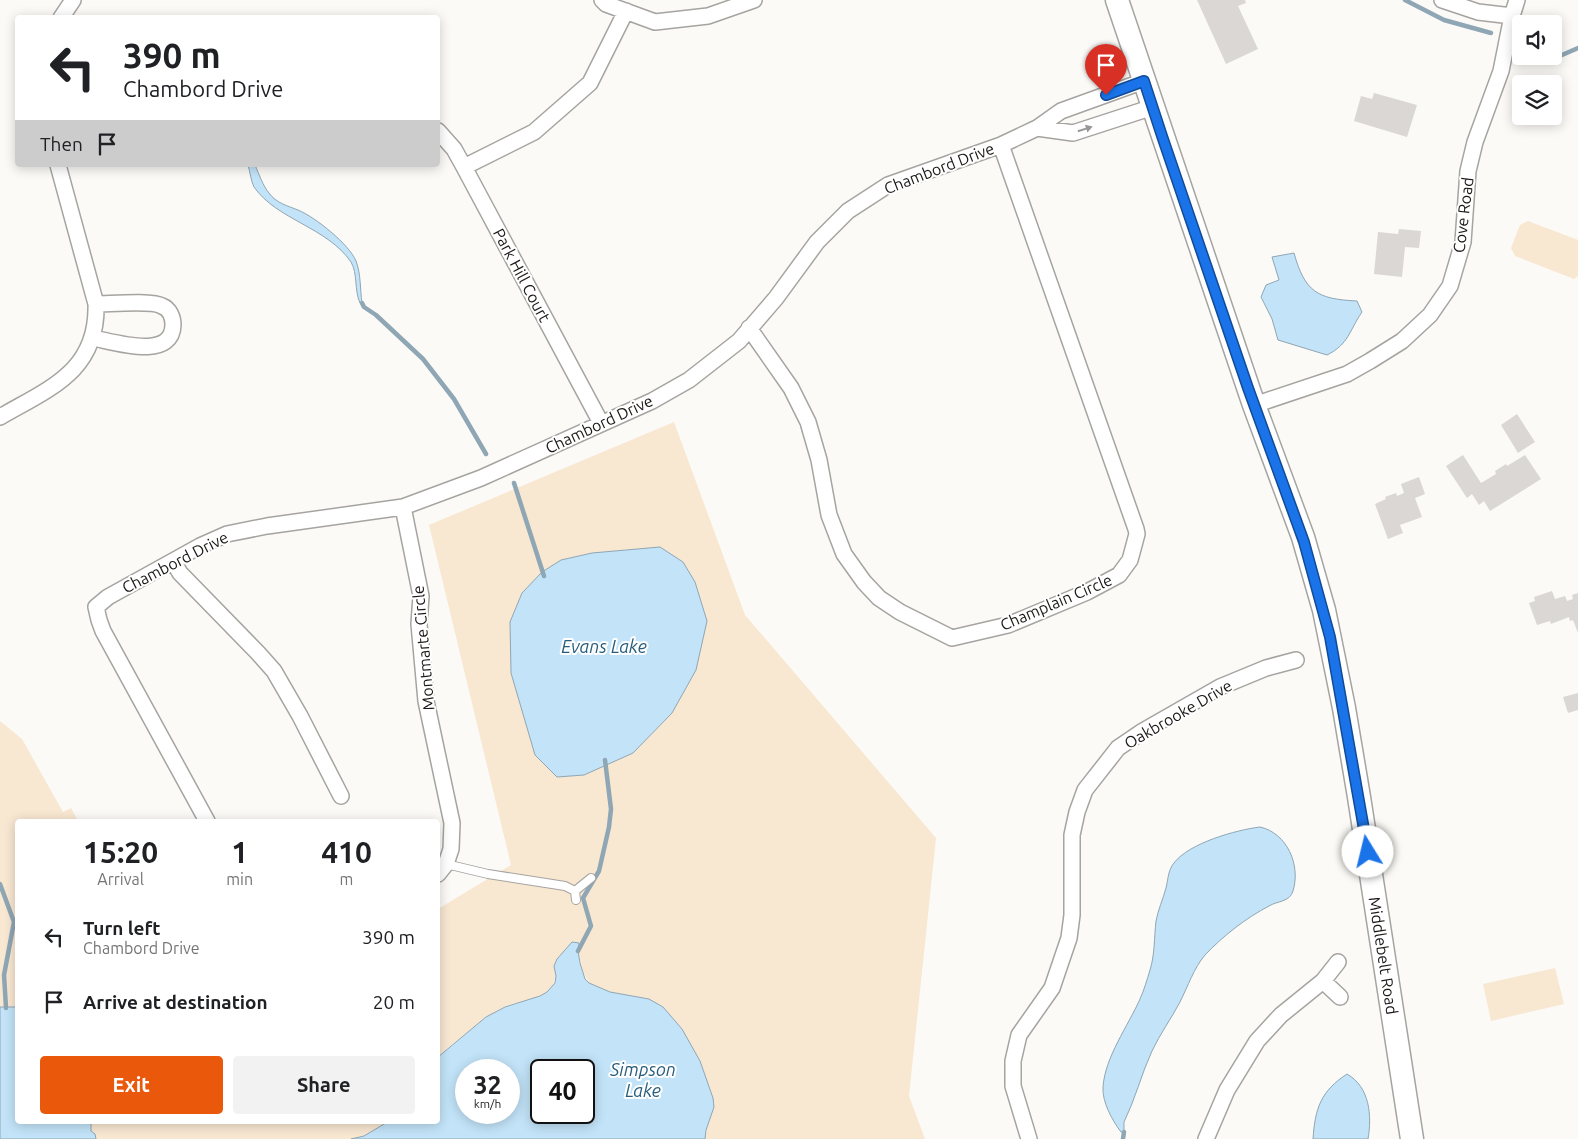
<!DOCTYPE html>
<style>
:root{--surface:#fff;--page:#f2f2f2;--text:#202124;--muted:#757577;--accent:#ea580c}
body{margin:0;font-family:Ubuntu,sans-serif;background:var(--page);color:var(--text);height:100vh;display:flex;flex-direction:column;font-size:19px;white-space:nowrap}
*{box-sizing:border-box;margin:0}
p{font-size:16px;color:var(--muted)}
.icon{flex:none;width:28px;height:28px;fill:none;stroke:currentColor;stroke-width:2;stroke-linecap:round;stroke-linejoin:round}
.map{position:relative;flex:1;overflow:hidden}
.sheet{position:absolute;left:15px;top:819px;width:425px;height:305px;display:flex;flex-direction:column;background:var(--surface);border-radius:5px;box-shadow:0 2px 12px #0003}
.sheet>*{flex:none}
.guide{position:absolute;left:15px;top:15px;width:425px;height:152px;border-radius:5px;box-shadow:0 2px 12px #0003;background:#fff;color:var(--text);overflow:hidden}
.buttons{position:absolute;left:1512px;top:15px;display:grid;gap:10px}
.buttons a{display:grid;place-items:center;width:50px;height:50px;border-radius:5px;background:var(--surface);box-shadow:0 2px 12px #0003;font-size:25px}
.speed{position:absolute;left:455px;top:1059px;display:flex;gap:10px;font-size:25px;font-weight:700;text-align:center}
.speed>*{display:grid;place-content:center;width:65px;height:65px;border-radius:50%;background:var(--surface);box-shadow:0 2px 12px #0003;line-height:1}
.speed small{font-size:12px;font-weight:400}
.speed .limit{border:2px solid #111;border-radius:8px;background:#fff;color:#111}
.pin{position:absolute;display:grid;place-items:center;width:42px;height:42px;color:#fff;margin:-51px -21px;border-radius:50% 50% 50% 0;rotate:-45deg;box-shadow:0 0 5px #0007}
.pin .icon{rotate:45deg}
.me{position:absolute;width:55px;margin:-28px;rotate:351deg;stroke-linejoin:round;filter:drop-shadow(0 0 4px #0008)}
.turn{display:flex;align-items:center;gap:18px;height:105px;padding:0 25px;font-size:22px}
.turn .icon{width:65px;height:65px;stroke-width:2.5}
.turn b{display:block;font-size:35px;line-height:42px}
.then{display:flex;align-items:center;height:48px;padding:0 25px;background:#0003;gap:10px;font-size:19px}
.eta{display:flex;justify-content:space-evenly;align-items:center;height:85px;text-align:center}
.eta b{font-size:30px;font-weight:600;line-height:35px}
.action{display:flex;gap:10px;margin-top:auto;padding:10px 25px}
.action a{flex:1;height:58px;border-radius:5px;background:var(--accent);color:#fff;font-size:20px;font-weight:600;line-height:58px;text-align:center}
.action a+a{background:var(--page);color:var(--text)}
ul{padding:0;list-style:none}
li{display:flex;align-items:center;gap:15px;height:65px;padding:0 25px}
li div{flex:1}
li b{display:block;font-size:19px}
li em{font-style:normal}
.map>svg:first-child{display:block}
</style>
<div class="map">
<svg width="1578" height="1139" viewBox="0 0 1578 1139">
<rect width="100%" height="100%" fill="#fcfaf6"/>
<path fill="#f8e7d1" fill-rule="evenodd" d="M 1528,221 L 1578,240 L 1578,276 L 1574,279 L 1515,256 L 1511,248 L 1520,225 Z
M 674,422 L 745,615 L 936,838 L 909,1096 L 925,1139 L 705,1139 L 713,1098 L 700,1061 L 682,1029 L 663,1007 L 649,999 L 610,992 L 589,983 L 583,972 L 578,951 C 573,952 567,953 563,954 C 547,960 564,980 546,993 C 534,1001 518,1001 506,1006 C 492,1012 485,1020 474,1028 C 461,1037 449,1046 438,1057 L 438,909 L 511,865 L 429,525 ZM 633,549 L 696,670 L 672,713 L 633,753 L 561,560 L 592,553 Z
M 0,721 L 22,739 L 63,812 L 71,808 L 78,821 L 18,821 L 18,1121 L 389,1121 L 364,1136 L 351,1139 L 0,1139 Z
M 1555,968 L 1564,1004 L 1491,1021 L 1483,984 Z"/>
<path fill="#c2e3f8" stroke="#8fa6b4" fill-rule="evenodd" d="M 248,165 L 255,165 C 259,174 263,186 269,193 C 276,203 288,206 298,210 C 315,217 349,244 356,261 C 361,274 360,289 362,303 L 360,303 C 354,290 358,274 351,262 C 327,227 277,220 254,187 C 251,181 250,172 248,165 Z
M 1294,253 C 1305,292 1317,299 1357,301 L 1362,312 C 1349,331 1349,344 1327,355 L 1278,340 L 1272,319 L 1261,297 L 1266,285 L 1279,280 L 1272,257 Z
M 660,547 L 683,562 L 695,582 L 707,621 L 696,670 L 672,713 L 633,753 L 584,775 L 557,777 L 535,755 L 511,673 L 510,622 L 522,593 L 542,572 L 561,560 L 592,553 Z
M 1260,827 C 1287,833 1301,865 1293,891 C 1290,902 1277,901 1269,906 C 1246,918 1223,936 1205,955 C 1194,968 1188,986 1180,1002 C 1171,1019 1160,1034 1152,1051 C 1141,1075 1135,1100 1124,1122 L 1124,1132 L 1121,1132 C 1112,1120 1102,1102 1103,1087 C 1105,1057 1128,1026 1140,999 C 1144,990 1147,980 1150,970 C 1155,954 1154,938 1156,921 C 1158,910 1163,899 1166,888 C 1168,880 1168,870 1174,863 C 1189,843 1236,830 1260,827 Z
M 572,942 L 579,943 L 578,951 L 580,963 L 585,979 L 589,983 L 610,992 L 649,999 L 663,1007 L 682,1029 L 700,1061 L 713,1098 L 714,1107 L 706,1130 L 705,1139 L 351,1139 L 364,1136 L 389,1121 L 438,1121 L 438,1057 L 486,1017 L 505,1007 L 540,996 L 547,992 L 555,983 L 556,976 L 554,966 L 557,959 ZM 466,1070 L 509,1070 L 509,1112 L 466,1112 ZM 541,1070 L 584,1070 L 584,1112 L 541,1112 Z
M 0,1007 L 15,1007 L 17,1009 L 18,1121 L 91,1121 L 91,1131 L 95,1134 L 96,1139 L 0,1139 Z
M 1347,1074 C 1370,1087 1372,1116 1368,1139 L 1313,1139 C 1315,1108 1321,1091 1347,1074 Z"/>
<g fill="none" stroke-linecap="round" stroke-linejoin="round">
<path stroke="#8fa6b4" stroke-width="4.5" d="M 1405,0 L 1444,20 L 1491,33
M 1554,52 L 1562,55 L 1578,48
M 362,303 L 364,307 L 376,315 L 423,359 L 454,399 L 486,454
M 514,483 L 544,576
M 0,884 L 14,922 L 4,975 L 6,1008
M 578,951 L 591,926 L 583,898 L 599,871 L 609,827 L 611,809 L 605,760
M 1123,1139 L 1124,1132"/>
</g>
<path fill="#dad7d4" d="M 1197,0 L 1245,0 L 1246,3 L 1238,6 L 1258,49 L 1226,64 Z
M 1374,93 L 1417,105 L 1407,137 L 1354,121 L 1361,96 L 1372,99 Z
M 1399,229 L 1421,231 L 1419,248 L 1405,247 L 1402,277 L 1374,274 L 1378,232 L 1398,234 Z
M 1517,414 L 1535,442 L 1518,453 L 1501,425 Z
M 1463,455 L 1481,483 L 1496,474 L 1495,471 L 1506,464 L 1507,466 L 1525,455 L 1541,479 L 1490,511 L 1484,501 L 1479,505 L 1472,494 L 1467,498 L 1446,466 Z
M 1419,477 L 1425,494 L 1415,498 L 1422,517 L 1400,525 L 1403,533 L 1388,539 L 1375,504 L 1386,499 L 1385,497 L 1396,493 L 1397,496 L 1404,493 L 1401,484 Z
M 1552,591 L 1555,599 L 1565,596 L 1567,601 L 1573,599 L 1572,595 L 1578,593 L 1578,633 L 1573,620 L 1570,621 L 1569,617 L 1551,624 L 1550,621 L 1537,625 L 1529,603 L 1535,601 L 1534,597 Z
M 1578,693 L 1578,710 L 1568,713 L 1563,697 Z"/>
<g fill="none" stroke-linecap="round" stroke-linejoin="round">
<defs>
<path id="lane" d="M 446,864 L 488,874 L 565,886 L 575,891 L 576,900
M 575,891 L 591,878"/>
<path id="street" d="M 602,0 L 606,4 L 655,22 L 708,16 L 754,0
M 1512,16 L 1517,0
M 61,18 L 73,0
M 1037,128 L 1073,133 L 1153,107
M 438,131 L 454,149 L 464,167 L 601,423
M 464,167 L 534,132 L 590,83 L 626,11
M 749,328 L 791,388 L 808,422 L 819,460 L 829,515 L 844,554 L 864,582 L 879,598 L 900,612 L 952,638 L 1008,625 L 1087,592 L 1119,575 L 1130,560 L 1137,534 L 1136,529 L 1001,145
M 93,338 C 115,342 172,361 173,325 C 173,318 170,309 162,306 C 152,300 110,304 96,304
M 1254,405 L 1347,374 L 1370,361 L 1402,341 L 1430,315 L 1450,286 L 1463,242 L 1468,171 L 1475,142 L 1501,71 L 1512,16 L 1478,12 L 1442,0
M 0,417 C 50,388 98,371 96,304 L 58,165
M 403,507 L 421,596 L 419,624 L 426,701 L 452,823 L 451,849 L 446,864 L 438,874
M 173,561 L 180,573 L 258,653 L 274,671 L 300,716 L 341,796
M 207,821 L 103,631 L 99,620 L 96,607 L 108,597 L 200,546 L 227,534 L 267,526 L 403,507 L 481,478 L 652,401 L 689,380 L 739,341 L 776,298 L 817,242 L 848,211 L 888,185 L 1001,145 L 1037,128 L 1061,111 L 1144,81
M 1323,981 L 1340,997
M 1029,1139 L 1013,1086 L 1013,1061 L 1019,1035 L 1052,988 L 1069,938 L 1072,915 L 1072,835 L 1077,812 L 1085,790 L 1118,748 L 1143,731 L 1220,687 L 1266,668 L 1296,660
M 1206,1139 L 1227,1090 L 1257,1041 L 1281,1015 L 1323,981 L 1338,962"/>
<g id="secondary">
<path id="s1" d="M 1117,0 L 1254,405 L 1303,537 L 1324,610 L 1344,708 L 1359,797 L 1412,1139"/>
</g>
</defs>
<use href="#lane" stroke="#a6a4a0" stroke-width="10"/>
<use href="#street" stroke="#a6a4a0" stroke-width="18"/>
<use href="#secondary" stroke="#a6a4a0" stroke-width="25"/>
<use href="#lane" stroke="#fff" stroke-width="8"/>
<use href="#street" stroke="#fff" stroke-width="15"/>
<use href="#secondary" stroke="#fff" stroke-width="22"/>
</g>
<defs><path id="oneway-solid" d="M-6-.8H1V-3.2L6.5 0L1 3.2V.8H-6Z" transform="scale(1.25)"/></defs>
<use fill="#989796" href="#oneway-solid" transform="translate(1085 129) rotate(-18)"/>
<g fill="none" stroke-linecap="round" stroke-linejoin="round">
<defs>
<path id="route" d="M 1106,95 L 1144,81 L 1162,136 L 1248,388 L 1304,542 L 1330,637 L 1368,852"/>
</defs>
<use href="#route" stroke="#114b97" stroke-width="12"/>
<use href="#route" stroke="#1a73e8" stroke-width="9"/>
</g>
<g text-anchor="middle" dominant-baseline="central" stroke-width="4" stroke-linejoin="round" paint-order="stroke">
<g font-size="16" fill="#191816" stroke="#fff">
<text transform="translate(939 168) rotate(-21)">Chambord Drive</text>
<text transform="translate(1463 215) rotate(-83)">Cove Road</text>
<text transform="translate(522 275) rotate(62)">Park Hill Court</text>
<text transform="translate(599 424) rotate(-25)">Chambord Drive</text>
<text transform="translate(175 562) rotate(-27)">Chambord Drive</text>
<text transform="translate(1056 602) rotate(-23)">Champlain Circle</text>
<text transform="translate(423 648) rotate(-95)">Montmarte Circle</text>
<text transform="translate(1178 714) rotate(-30)">Oakbrooke Drive</text>
<text stroke="none"><textPath href="#s1" startOffset="995">Middlebelt Road</textPath></text>
</g>
<g font-size="18" font-style="italic" fill="#285e7c" stroke="#fff">
<text x="604" y="646">Evans Lake</text>
<text x="643" y="1069">Simpson<tspan x="643" dy="21">Lake</tspan></text>
</g>
</g>
</svg>
<div class="buttons">
<a><svg class="icon" aria-label="sound" viewBox="0 0 24 24"><path d="M4 9h4l5-4v14l-5-4H4zM17 9q2 3 0 6"/></svg></a>
<a><svg class="icon" aria-label="layers" viewBox="0 0 24 24"><path d="M12 4l9 5-9 5-9-5zM3 14l9 5 9-5"/></svg></a>
</div>
<div class="speed"><div>32<small>km/h</small></div><div class="limit">40</div></div>
<div class="pin" style="left:1106px;top:95px;background:#d93025"><svg class="icon" aria-label="arrive" viewBox="0 0 24 24"><path d="M6 21V4h12l-3 4 3 4H6"/></svg></div>
<svg class="me" style="left:1368px;top:852px" viewBox="-20 -20 40 40"><circle r="19" fill="#fff"/><path d="M0-13L10 11 0 6-10 11z" fill="#1a73e8"/></svg>
<div class="guide">
<div class="turn"><svg class="icon" aria-label="left" viewBox="0 0 24 24"><path d="M17 20v-9H6M10 6l-5 5 5 5"/></svg><div><b>390 m</b>Chambord Drive</div></div>
<div class="then">Then<svg class="icon" aria-label="arrive" viewBox="0 0 24 24"><path d="M6 21V4h12l-3 4 3 4H6"/></svg></div>
</div>
<section class="sheet">
<div class="eta">
<div><b>15:20</b><p>Arrival</p></div>
<div><b>1</b><p>min</p></div>
<div><b>410</b><p>m</p></div>
</div>
<ul>
<li><svg class="icon" aria-label="left" viewBox="0 0 24 24"><path d="M17 20v-9H6M10 6l-5 5 5 5"/></svg><div><b>Turn left</b><p>Chambord Drive</p></div><em>390 m</em></li>
<li><svg class="icon" aria-label="arrive" viewBox="0 0 24 24"><path d="M6 21V4h12l-3 4 3 4H6"/></svg><div><b>Arrive at destination</b></div><em>20 m</em></li>
</ul>
<div class="action"><a>Exit</a><a>Share</a></div>
</section>
</div>
